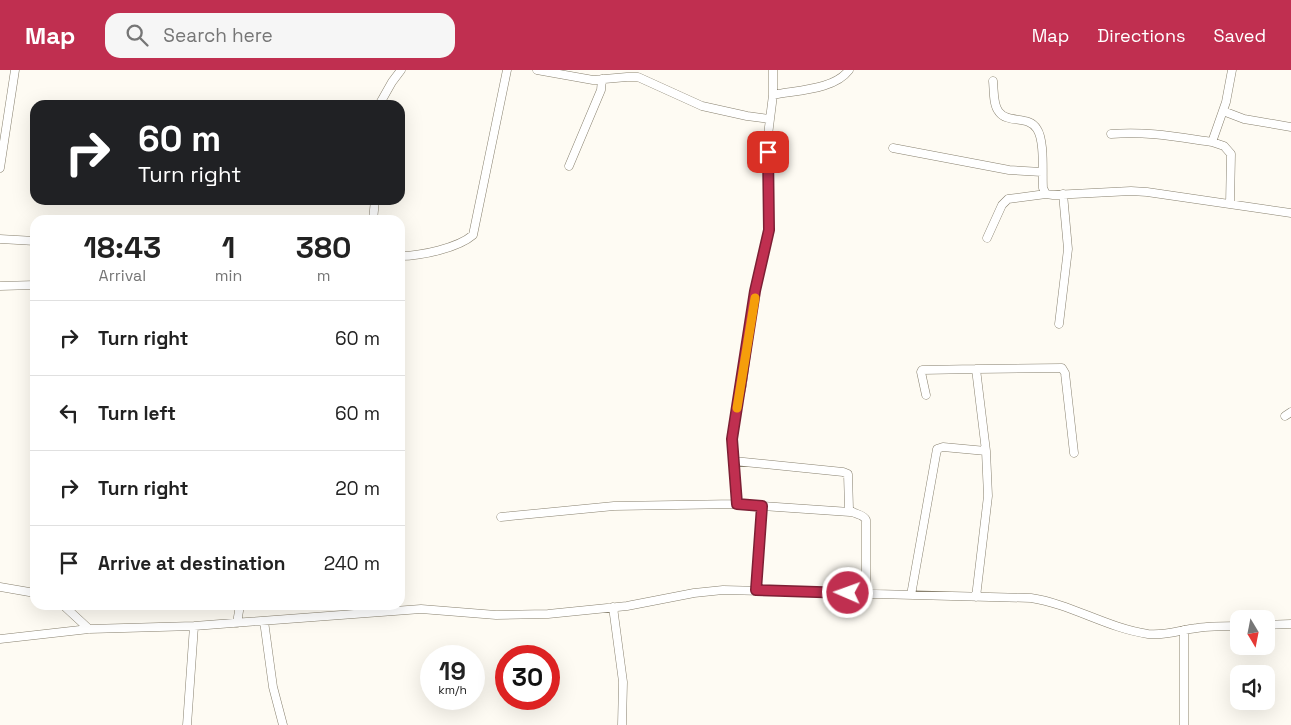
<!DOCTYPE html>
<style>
:root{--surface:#fff;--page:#f6f6f6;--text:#222;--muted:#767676;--line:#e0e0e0;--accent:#c02f50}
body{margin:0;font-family:"Space Grotesk",sans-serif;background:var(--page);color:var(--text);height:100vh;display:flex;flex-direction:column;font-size:19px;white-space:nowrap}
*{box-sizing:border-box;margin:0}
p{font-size:16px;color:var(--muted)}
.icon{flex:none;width:28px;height:28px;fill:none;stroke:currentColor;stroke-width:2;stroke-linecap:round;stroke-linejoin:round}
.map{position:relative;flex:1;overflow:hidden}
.side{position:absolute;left:30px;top:145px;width:375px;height:395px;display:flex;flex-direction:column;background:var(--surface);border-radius:15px;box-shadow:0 5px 20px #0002}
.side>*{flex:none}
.banner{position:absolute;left:30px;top:30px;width:375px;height:105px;border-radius:15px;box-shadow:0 5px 20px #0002;background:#202124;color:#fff;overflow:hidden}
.needle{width:32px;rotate:170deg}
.fabs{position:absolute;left:1230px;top:540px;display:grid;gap:10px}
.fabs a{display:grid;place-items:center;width:45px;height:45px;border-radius:10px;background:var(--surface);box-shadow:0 5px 20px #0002;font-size:25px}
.speed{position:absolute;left:420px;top:575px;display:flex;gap:10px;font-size:25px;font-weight:700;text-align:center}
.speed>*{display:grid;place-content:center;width:65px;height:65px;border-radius:50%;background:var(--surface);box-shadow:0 5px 20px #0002;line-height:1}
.speed small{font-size:12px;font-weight:400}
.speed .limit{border:8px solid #d22;background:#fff;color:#111}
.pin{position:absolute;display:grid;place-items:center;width:42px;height:42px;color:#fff;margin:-21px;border-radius:10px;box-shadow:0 2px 8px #0006}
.me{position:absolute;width:55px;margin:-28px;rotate:272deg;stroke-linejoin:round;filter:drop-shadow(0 0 4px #0008)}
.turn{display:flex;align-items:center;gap:18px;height:105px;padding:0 25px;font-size:22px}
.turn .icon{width:65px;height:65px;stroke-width:2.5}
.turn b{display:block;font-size:35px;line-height:42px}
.eta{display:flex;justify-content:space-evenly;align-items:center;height:85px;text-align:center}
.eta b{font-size:30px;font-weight:600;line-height:35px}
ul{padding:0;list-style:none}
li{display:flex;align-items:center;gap:15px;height:75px;padding:0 25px;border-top:1px solid var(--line)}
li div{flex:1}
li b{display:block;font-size:19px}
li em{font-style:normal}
header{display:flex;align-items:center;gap:30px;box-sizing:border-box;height:70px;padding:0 25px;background:var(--accent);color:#fff}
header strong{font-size:24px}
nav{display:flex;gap:28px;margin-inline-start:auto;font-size:18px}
.search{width:350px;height:45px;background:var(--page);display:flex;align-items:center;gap:12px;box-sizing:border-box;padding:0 18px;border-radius:15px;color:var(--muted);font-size:19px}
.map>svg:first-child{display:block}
</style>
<header>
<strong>Map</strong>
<div class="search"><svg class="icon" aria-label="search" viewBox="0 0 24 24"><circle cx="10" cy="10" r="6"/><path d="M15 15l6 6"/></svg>Search here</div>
<nav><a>Map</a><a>Directions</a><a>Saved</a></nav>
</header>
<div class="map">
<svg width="1291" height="655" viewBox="0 0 1291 655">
<rect width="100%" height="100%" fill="#fefbf3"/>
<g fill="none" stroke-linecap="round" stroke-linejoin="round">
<defs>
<path id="minor" d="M 537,0 L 593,10 L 627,7 L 638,7 L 702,36 L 747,46 L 769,49
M 993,11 C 994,21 993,35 999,42 C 1008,54 1029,45 1037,59 C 1045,71 1042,103 1043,118 L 1046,124 L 1053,125 L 1131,121 L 1147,122 L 1291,143
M 773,25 C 797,20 834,20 849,0
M 379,35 L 392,12 L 401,0
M 1223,41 L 1244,49 L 1291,57
M 1111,64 C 1147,61 1177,67 1212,72
M 893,78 L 1009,100 L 1042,102
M 569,96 L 601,20 L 602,9
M 0,98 L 15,0
M 1230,134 L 1231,84 L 1224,76 L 1212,72 L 1226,32 L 1232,0
M 373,150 L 375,130
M 987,168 L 1002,135 L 1008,129 L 1046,124
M 0,169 L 35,171
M 400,186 C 421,186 458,178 473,165 L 507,0
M 0,216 L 35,215
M 1059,254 L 1068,179 L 1063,124
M 926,325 L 921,302 L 922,300 L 976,299
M 1285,346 L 1291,342
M 734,391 L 843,402 L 848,404 L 849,439 C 853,445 863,443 866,450 L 866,524
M 762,436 L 850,442
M 501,447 L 614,436 L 737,434
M 0,517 L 35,523
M 756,520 L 762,436 L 737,434 L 733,369 L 734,351 L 742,316 L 755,221 L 769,160 L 768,65 L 773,25 L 773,0
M 911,525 L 937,379 L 943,377 L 986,381
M 976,527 L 988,426 L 986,381 L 976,299 L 1062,298 L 1065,303 L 1074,383
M 63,535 L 89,559
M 613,537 L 623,612 L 622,655
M 264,551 L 273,617 L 283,655
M 237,553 L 240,535
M 1266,555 L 1291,554
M 0,569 L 89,559 L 194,556 L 421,539 L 496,545 L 548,544 L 627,536 L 694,523 L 723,520 L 1031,528 C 1071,534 1107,558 1148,564 C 1165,566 1180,560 1197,558 C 1210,556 1225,556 1239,556
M 187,655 L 194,556
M 1184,655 L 1184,560"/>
</defs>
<use href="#minor" stroke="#88816f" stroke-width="9"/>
<use href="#minor" stroke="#fff" stroke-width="8"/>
</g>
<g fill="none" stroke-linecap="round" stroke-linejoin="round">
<defs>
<path id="route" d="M 768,82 L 769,160 L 755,221 L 732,369 L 737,434 L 762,436 L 756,520 L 848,523"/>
</defs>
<use href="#route" stroke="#7d1f34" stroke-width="12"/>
<use href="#route" stroke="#c02f50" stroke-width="9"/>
<path stroke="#f59e0b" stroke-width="9" d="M 737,338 L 755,228"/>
</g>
</svg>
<div class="fabs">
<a><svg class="needle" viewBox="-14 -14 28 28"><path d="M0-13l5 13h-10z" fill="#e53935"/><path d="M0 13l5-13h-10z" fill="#767676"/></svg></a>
<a><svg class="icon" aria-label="sound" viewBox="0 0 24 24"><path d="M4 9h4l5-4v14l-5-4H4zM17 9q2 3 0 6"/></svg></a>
</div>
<div class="speed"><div>19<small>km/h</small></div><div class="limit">30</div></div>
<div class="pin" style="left:768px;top:82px;background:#d93025"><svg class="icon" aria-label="arrive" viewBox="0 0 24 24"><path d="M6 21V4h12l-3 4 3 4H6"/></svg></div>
<svg class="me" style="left:848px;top:523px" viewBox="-20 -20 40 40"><circle r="17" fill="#c02f50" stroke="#fff" stroke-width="3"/><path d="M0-11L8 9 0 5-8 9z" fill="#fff"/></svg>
<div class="banner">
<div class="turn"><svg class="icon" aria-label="right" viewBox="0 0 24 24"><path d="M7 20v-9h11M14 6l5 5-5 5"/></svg><div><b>60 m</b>Turn right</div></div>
</div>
<section class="side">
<div class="eta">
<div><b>18:43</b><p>Arrival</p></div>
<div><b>1</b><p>min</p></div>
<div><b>380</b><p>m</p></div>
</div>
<ul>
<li><svg class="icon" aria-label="right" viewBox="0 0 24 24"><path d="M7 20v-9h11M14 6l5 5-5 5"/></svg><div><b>Turn right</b></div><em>60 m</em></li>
<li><svg class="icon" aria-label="left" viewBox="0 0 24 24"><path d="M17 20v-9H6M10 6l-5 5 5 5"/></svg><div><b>Turn left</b></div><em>60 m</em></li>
<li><svg class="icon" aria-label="right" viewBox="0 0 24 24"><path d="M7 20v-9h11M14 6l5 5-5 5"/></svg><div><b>Turn right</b></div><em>20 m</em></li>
<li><svg class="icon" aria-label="arrive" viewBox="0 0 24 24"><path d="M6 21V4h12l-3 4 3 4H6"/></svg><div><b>Arrive at destination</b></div><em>240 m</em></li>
</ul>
</section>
</div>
